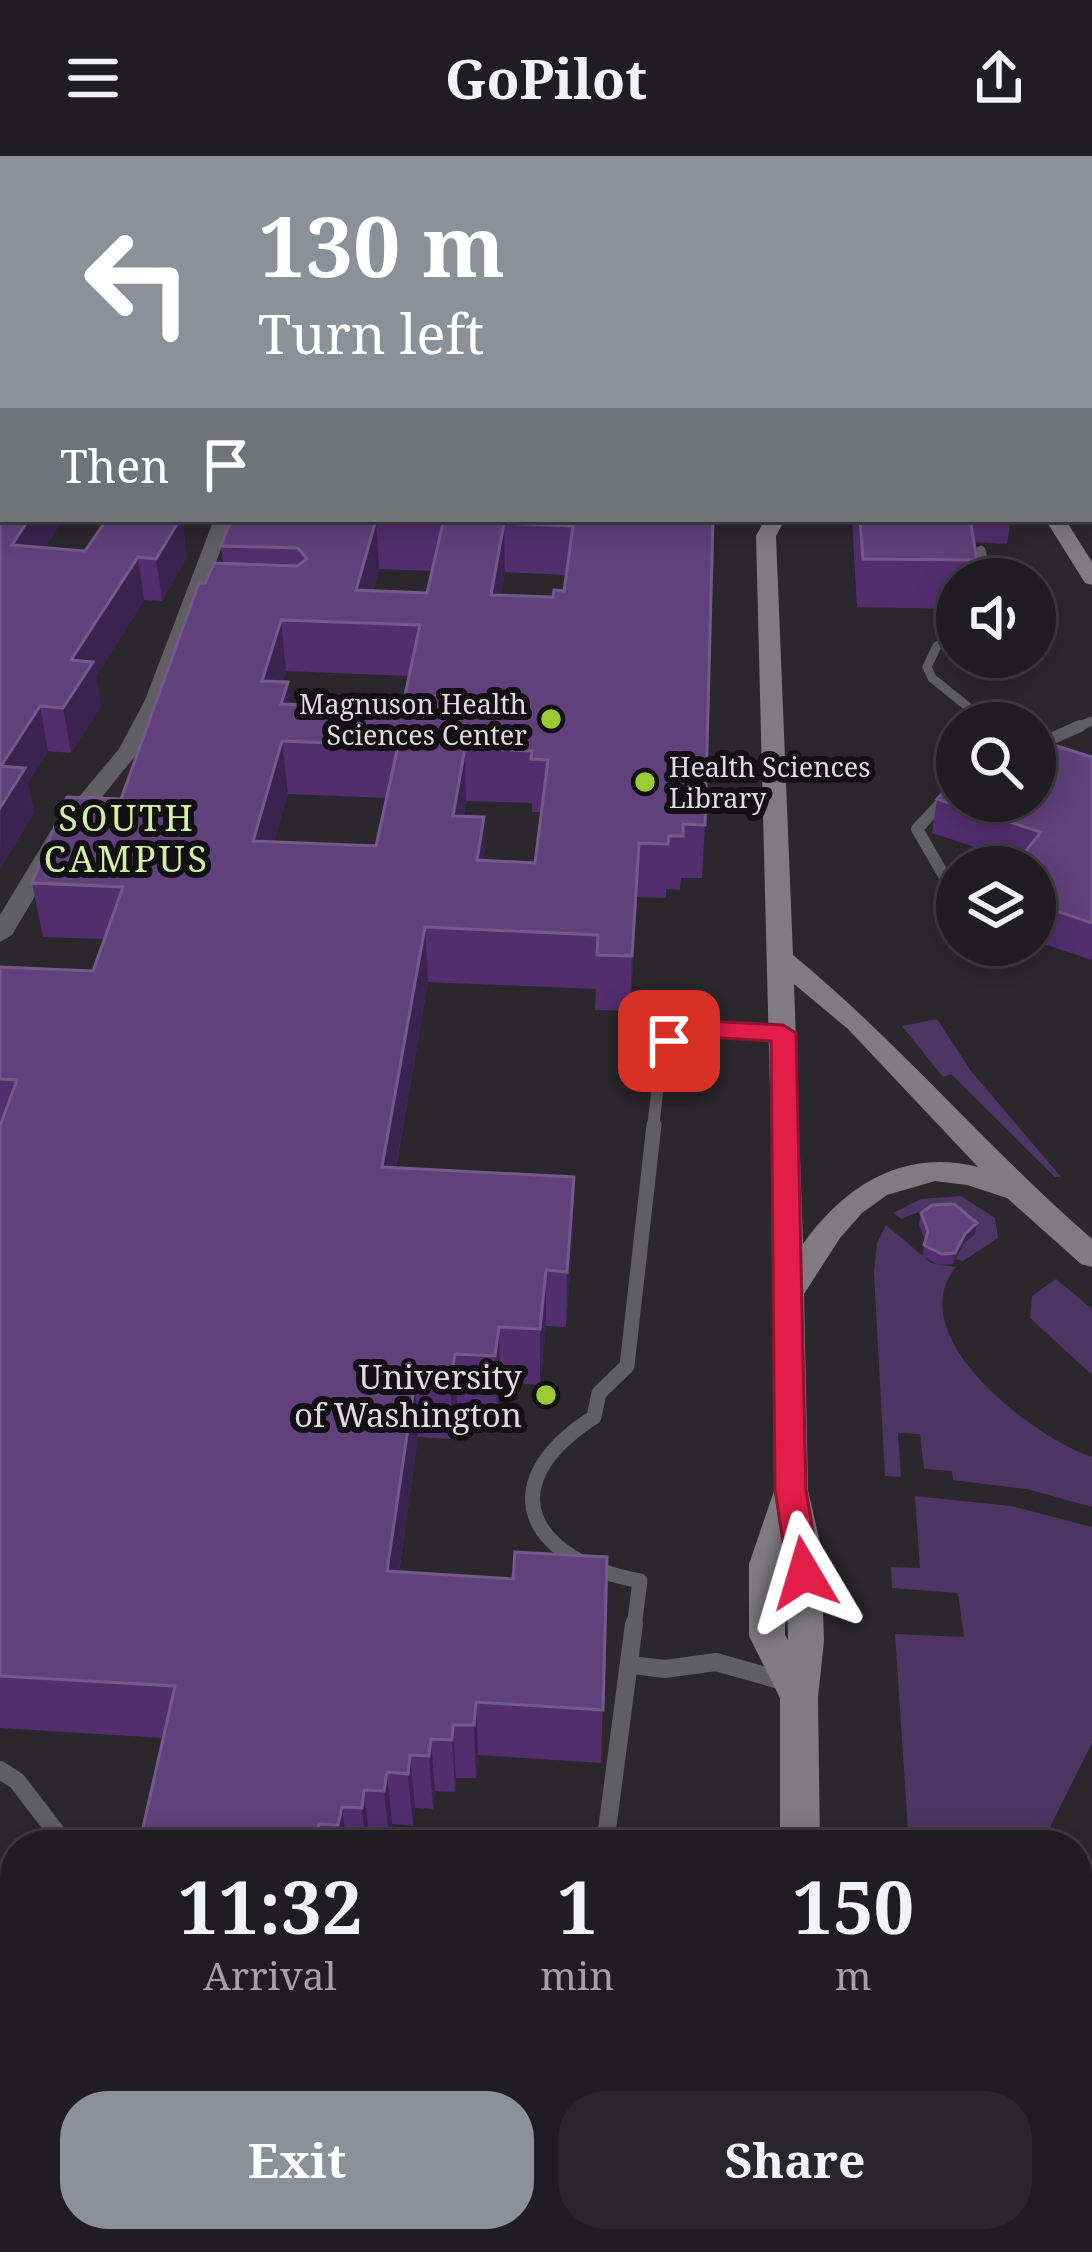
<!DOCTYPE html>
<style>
:root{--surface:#201d22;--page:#28262a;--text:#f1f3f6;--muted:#a2a2a5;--line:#3d3b40;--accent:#8c9099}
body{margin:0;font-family:"Noto Serif",serif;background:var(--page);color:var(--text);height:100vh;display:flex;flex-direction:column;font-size:45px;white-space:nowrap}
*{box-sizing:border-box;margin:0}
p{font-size:39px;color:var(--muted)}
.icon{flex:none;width:66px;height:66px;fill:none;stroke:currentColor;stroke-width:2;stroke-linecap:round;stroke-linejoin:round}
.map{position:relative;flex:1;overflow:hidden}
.side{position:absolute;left:0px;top:1674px;width:1092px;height:423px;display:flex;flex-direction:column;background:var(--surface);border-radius:48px 48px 0 0;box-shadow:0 6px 30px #0003,0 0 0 3px var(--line)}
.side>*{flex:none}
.guide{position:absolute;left:0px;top:0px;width:1092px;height:366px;box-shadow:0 6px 30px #0003,0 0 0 3px var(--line);background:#8c9099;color:#fff;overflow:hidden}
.fabs{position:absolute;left:936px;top:402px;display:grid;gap:24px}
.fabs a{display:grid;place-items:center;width:120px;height:120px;border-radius:50%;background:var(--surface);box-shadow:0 6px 30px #0003,0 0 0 3px var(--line);font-size:60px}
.pin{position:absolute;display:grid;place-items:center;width:102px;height:102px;color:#fff;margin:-51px;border-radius:24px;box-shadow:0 6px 18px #0006}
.me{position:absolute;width:132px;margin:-66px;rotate:353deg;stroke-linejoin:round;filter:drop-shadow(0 0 9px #0008)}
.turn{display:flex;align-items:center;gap:42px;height:252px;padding:0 60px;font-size:54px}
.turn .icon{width:156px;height:156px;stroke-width:2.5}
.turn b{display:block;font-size:84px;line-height:102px}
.then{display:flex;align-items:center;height:114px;padding:0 60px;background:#0003;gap:24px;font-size:45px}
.eta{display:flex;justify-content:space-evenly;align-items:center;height:204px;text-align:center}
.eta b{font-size:72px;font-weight:700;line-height:84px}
.cta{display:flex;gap:24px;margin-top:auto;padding:24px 60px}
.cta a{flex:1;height:138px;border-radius:48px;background:var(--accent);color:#fff;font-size:48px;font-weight:700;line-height:138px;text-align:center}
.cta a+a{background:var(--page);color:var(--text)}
header{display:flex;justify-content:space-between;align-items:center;height:156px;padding:0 60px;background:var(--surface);font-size:54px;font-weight:700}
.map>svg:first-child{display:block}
</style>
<header><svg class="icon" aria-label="menu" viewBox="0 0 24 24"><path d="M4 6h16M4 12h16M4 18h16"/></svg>GoPilot<svg class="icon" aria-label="share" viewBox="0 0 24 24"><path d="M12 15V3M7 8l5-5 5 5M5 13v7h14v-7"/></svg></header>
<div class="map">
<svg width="1092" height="2096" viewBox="0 0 1092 2096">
<rect width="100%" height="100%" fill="#2a272d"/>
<path fill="#4d3664" d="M 937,863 L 971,915 L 1061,1021 L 1055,1021 L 951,918 L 943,921 L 902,870 Z
M 961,1040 L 995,1062 L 998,1082 L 963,1105 L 955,1103 L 970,1078 L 932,1050 L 902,1063 L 893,1057 L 921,1043 Z
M 886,1069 L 931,1107 L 956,1111 C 899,1180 1034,1282 1092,1301 L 1092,1351 L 1027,1333 L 953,1324 L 952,1315 L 924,1313 L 920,1278 L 898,1277 L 901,1321 L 885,1320 L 874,1117 L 877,1087 Z
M 1056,1123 L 1092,1153 L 1092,1219 L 1030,1162 L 1032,1140 Z
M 915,1340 L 1011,1350 L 1092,1371 L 1092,1587 L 1041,1689 L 909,1689 L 895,1478 L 964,1481 L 958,1437 L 892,1432 L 891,1411 L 920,1412 Z"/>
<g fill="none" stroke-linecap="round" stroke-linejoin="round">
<path stroke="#5f5e61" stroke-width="8" d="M 450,3 L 464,0"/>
<path stroke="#5f5e61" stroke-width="9" d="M 981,394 L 988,423
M 957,478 L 937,490 L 927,511 L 932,522 L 988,567
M 1073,573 L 1092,565"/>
<path stroke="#5f5e61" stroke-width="12" d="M 1035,590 L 1080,570
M 957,630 L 917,673 L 957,742
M 653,972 L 662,893 L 690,875 L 783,877"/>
<path stroke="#5f5e61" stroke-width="15" d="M 634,1471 L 640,1425 C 531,1405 487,1330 594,1261 L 599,1237 L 627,1210 L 654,969"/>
<path stroke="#5f5e61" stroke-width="18" d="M 632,1509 L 665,1513 L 716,1506 L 786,1526
M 0,1614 L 17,1625 L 66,1689
M 605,1689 L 634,1468
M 0,2093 L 15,2075"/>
<path fill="#5f5e61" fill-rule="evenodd" d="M 214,363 L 232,363 L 165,544 L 139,595 L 70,681 L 12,779 L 0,786 L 0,759 L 52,673 L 119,593 L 145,544 Z"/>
<path fill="#7e7c81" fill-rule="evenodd" d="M 752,0 L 766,0 L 766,3 L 752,3 Z
M 1092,185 L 1092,195 L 1089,196 L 1089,186 Z
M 765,363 L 785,363 L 776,380 L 793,799 C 900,887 988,993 1092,1083 L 1092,1111 L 1081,1108 L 1007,1042 L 967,1029 L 935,1025 L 887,1039 L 862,1057 L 840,1082 L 804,1138 L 808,1334 L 821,1391 L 824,1485 L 818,1541 L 820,1689 L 780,1689 L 780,1542 L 749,1480 L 749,1408 L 774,1335 L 772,1014 L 756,380 ZM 794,828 L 848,873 L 978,1011 C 904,992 845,1029 803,1088 ZM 786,1404 L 788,1484 L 785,1479 Z
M 1045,363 L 1065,363 L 1092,406 L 1092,429 L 1085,427 Z
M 782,2082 L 828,2082 L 828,2096 L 782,2096 Z"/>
<path fill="#969399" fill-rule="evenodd" d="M 874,2082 L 933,2082 L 939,2096 L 880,2096 Z"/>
</g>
<path fill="#522e6f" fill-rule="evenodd" d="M 346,0 L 419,0 L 419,3 L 351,3 Z
M 860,0 L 1092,0 L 1092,149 L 1089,151 L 1089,3 L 859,3 Z
M 0,225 L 3,225 L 3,279 L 0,279 Z
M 0,318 L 63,363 L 45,392 L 187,401 L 162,445 L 144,444 L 96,521 L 101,550 L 71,597 L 48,595 L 28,627 L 34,657 L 0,713 Z
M 231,363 L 713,363 L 705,669 L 702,722 L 681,722 L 680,734 L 666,733 L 666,742 L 637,741 L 630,855 L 595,854 L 596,833 L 428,826 L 396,1012 L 573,1076 L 566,1171 L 546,1170 L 540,1229 L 500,1226 L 497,1256 L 457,1254 L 453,1283 L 418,1281 L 399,1416 L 513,1423 L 607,1401 L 601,1607 L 478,1599 L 476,1622 L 456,1622 L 455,1636 L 435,1635 L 433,1653 L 415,1652 L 413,1670 L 392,1668 L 390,1687 L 370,1686 L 370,1689 L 139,1689 L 163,1582 L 0,1572 L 0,811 L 93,815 L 104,783 L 43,781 L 32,727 L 121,643 L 205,427 L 223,408 L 221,390 ZM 379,413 L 432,415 L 427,437 L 373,435 ZM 505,416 L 566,419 L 564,435 L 553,441 L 501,439 ZM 286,515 L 409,520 L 402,553 L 290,548 L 283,526 ZM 288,638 L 387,642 L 376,690 L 274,686 ZM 466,645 L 532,647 L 532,656 L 541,656 L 535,707 L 485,705 L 464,660 Z
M 852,363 L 1011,363 L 1007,388 L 974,386 L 977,404 L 974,423 L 957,423 L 957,453 L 857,451 Z
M 1092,601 L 1092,804 L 1035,785 L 1035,711 L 932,677 L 937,643 Z
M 921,1057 L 975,1078 L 962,1089 L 953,1108 L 939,1109 L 922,1100 L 925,1084 L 919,1069 Z"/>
<path fill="#3b2350" d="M 373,0 L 419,0 L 419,3 L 373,3 Z
M 860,0 L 898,0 L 898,3 L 859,3 Z
M 1092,111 L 1092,149 L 1089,151 L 1089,113 Z
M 3,177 L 3,207 L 0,209 L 0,179 Z
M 29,363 L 63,364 L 20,432 L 12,389 Z
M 180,363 L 183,363 L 187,401 L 162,445 L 156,403 Z
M 376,364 L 379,413 L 364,467 L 356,434 Z
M 504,367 L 505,416 L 492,489 L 491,439 Z
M 138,401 L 144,444 L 96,521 L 101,550 L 71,597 L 63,552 L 71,504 Z
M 281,464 L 286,515 L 268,577 L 262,525 Z
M 288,526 L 293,578 L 281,548 Z
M 40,550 L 48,595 L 28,627 L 34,657 L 0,713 L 1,610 Z
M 282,585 L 288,638 L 260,738 L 253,685 Z
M 465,592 L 466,645 L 455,713 L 453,660 Z
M 484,661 L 485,714 L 477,704 Z
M 639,687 L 637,741 L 630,855 L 632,800 Z
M 425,771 L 428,826 L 386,1067 L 382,1011 Z
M 574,1021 L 573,1076 L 566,1171 L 567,1116 Z
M 977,1067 L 975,1078 L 962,1089 L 953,1108 L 955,1097 L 965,1078 Z
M 546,1114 L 546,1170 L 540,1229 L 540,1173 Z
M 499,1171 L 500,1226 L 497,1256 L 495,1200 Z
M 455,1198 L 457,1254 L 453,1283 L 450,1227 Z
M 415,1225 L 418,1281 L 391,1470 L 387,1415 Z
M 476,1546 L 478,1599 L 476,1622 L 474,1569 Z
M 453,1569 L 456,1622 L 455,1636 L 452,1584 Z
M 431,1583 L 435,1635 L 433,1653 L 429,1600 Z
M 410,1599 L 415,1652 L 413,1670 L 408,1618 Z
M 387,1616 L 392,1668 L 390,1687 L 384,1635 Z
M 364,1634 L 370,1686 L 370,1689 L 366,1689 L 362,1652 Z
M 342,1651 L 347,1689 L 341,1689 L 338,1669 Z
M 319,1668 L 322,1689 L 317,1689 L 316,1685 Z"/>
<path fill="#60417b" stroke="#74598b" stroke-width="3" fill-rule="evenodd" d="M 539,0 L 708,0 L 706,3 L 539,3 Z
M 921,0 L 1092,0 L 1092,82 L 1089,81 L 1089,3 L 928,3 Z
M 0,88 L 3,90 L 3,118 L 0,119 Z
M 0,132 L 3,133 L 3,177 L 0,179 Z
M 0,225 L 3,225 L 3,252 L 0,252 Z
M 0,318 L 3,318 L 3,363 L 29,363 L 12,389 L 85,395 L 107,363 L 180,363 L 156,403 L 138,401 L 71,504 L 93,506 L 63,552 L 40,550 L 1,610 L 25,612 L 0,652 Z
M 231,363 L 713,363 L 705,669 L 683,668 L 683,680 L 669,680 L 668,688 L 639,687 L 632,800 L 597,799 L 598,779 L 425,771 L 382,1011 L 574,1021 L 567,1116 L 546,1114 L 540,1173 L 499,1171 L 495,1200 L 455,1198 L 450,1227 L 415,1225 L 387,1415 L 513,1423 L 515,1396 L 607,1401 L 603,1554 L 476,1546 L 474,1569 L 453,1569 L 452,1584 L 431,1583 L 429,1600 L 410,1599 L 408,1618 L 387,1616 L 384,1635 L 364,1634 L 362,1652 L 342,1651 L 338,1669 L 319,1668 L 316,1685 L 297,1684 L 296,1689 L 139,1689 L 175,1530 L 0,1520 L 0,970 L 17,924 L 0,923 L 0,811 L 93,815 L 123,731 L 32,727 L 67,641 L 121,643 L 199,427 L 205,427 L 214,407 L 297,410 L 307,403 L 298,392 L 221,390 ZM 376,364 L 443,367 L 427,437 L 356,434 ZM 504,367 L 573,370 L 564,435 L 554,434 L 553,441 L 491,439 ZM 281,464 L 420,469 L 402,553 L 281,548 L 288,526 L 262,525 ZM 282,585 L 398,590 L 376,690 L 253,685 ZM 465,592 L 532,595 L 531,603 L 548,604 L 535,707 L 477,704 L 484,661 L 453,660 Z
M 860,363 L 970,363 L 977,404 L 863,403 Z
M 1035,583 L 1092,601 L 1092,767 L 1035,748 L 1035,711 L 1013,711 L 1041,676 L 937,643 L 957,621 L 957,645 L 1035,645 Z
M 954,1048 L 977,1067 L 965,1078 L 955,1097 L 942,1098 L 924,1089 L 928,1075 L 921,1057 L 932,1049 Z
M 37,2082 L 555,2082 L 554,2096 L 16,2096 Z"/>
<path fill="#e11d48" stroke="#92132f" stroke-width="3" d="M 702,865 L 783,869 L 796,877 L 806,1334 L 820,1417 L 815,1426 L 804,1430 L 792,1426 L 788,1417 L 775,1334 L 771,885 L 704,881 L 669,893 L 657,885 L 660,879 Z"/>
<g fill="#9bcb34" stroke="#121013" stroke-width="4.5">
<circle cx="551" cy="563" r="12"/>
<circle cx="645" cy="626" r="12"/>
<circle cx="546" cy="1239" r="12"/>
</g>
<g text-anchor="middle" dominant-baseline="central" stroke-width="12" stroke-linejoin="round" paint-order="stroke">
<g font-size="27" fill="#dddcdf" stroke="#121013" text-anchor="end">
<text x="527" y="547">Magnuson Health<tspan x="527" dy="31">Sciences Center</tspan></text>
<text x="669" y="610" text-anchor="start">Health Sciences<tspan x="669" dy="31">Library</tspan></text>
</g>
<g font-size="33" fill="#dddcdf" stroke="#121013" text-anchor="end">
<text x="522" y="1220">University<tspan x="522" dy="38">of Washington</tspan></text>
</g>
<g font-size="36" letter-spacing="3" fill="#d2efa6" stroke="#121013">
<text x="127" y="661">SOUTH<tspan x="127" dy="41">CAMPUS</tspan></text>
</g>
</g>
</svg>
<div class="fabs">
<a><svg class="icon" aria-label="sound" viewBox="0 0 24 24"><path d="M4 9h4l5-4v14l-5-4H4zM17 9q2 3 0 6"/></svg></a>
<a><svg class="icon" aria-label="search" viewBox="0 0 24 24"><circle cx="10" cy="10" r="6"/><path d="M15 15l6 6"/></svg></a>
<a><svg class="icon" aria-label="layers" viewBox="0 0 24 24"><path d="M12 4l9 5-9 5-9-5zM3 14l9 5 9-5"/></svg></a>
</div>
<div class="pin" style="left:669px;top:885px;background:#d93025"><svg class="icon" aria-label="arrive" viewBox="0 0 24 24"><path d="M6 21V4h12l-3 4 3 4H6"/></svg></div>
<svg class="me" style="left:804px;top:1417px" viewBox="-20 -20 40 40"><path d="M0-17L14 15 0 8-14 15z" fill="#e11d48" stroke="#fff" stroke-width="4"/></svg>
<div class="guide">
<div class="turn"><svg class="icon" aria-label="left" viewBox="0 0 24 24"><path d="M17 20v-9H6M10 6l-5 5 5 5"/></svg><div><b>130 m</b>Turn left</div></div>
<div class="then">Then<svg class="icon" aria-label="arrive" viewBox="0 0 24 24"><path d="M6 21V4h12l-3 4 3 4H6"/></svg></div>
</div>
<section class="side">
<div class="eta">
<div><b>11:32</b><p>Arrival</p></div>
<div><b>1</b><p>min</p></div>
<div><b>150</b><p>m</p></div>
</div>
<div class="cta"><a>Exit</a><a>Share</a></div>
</section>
</div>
